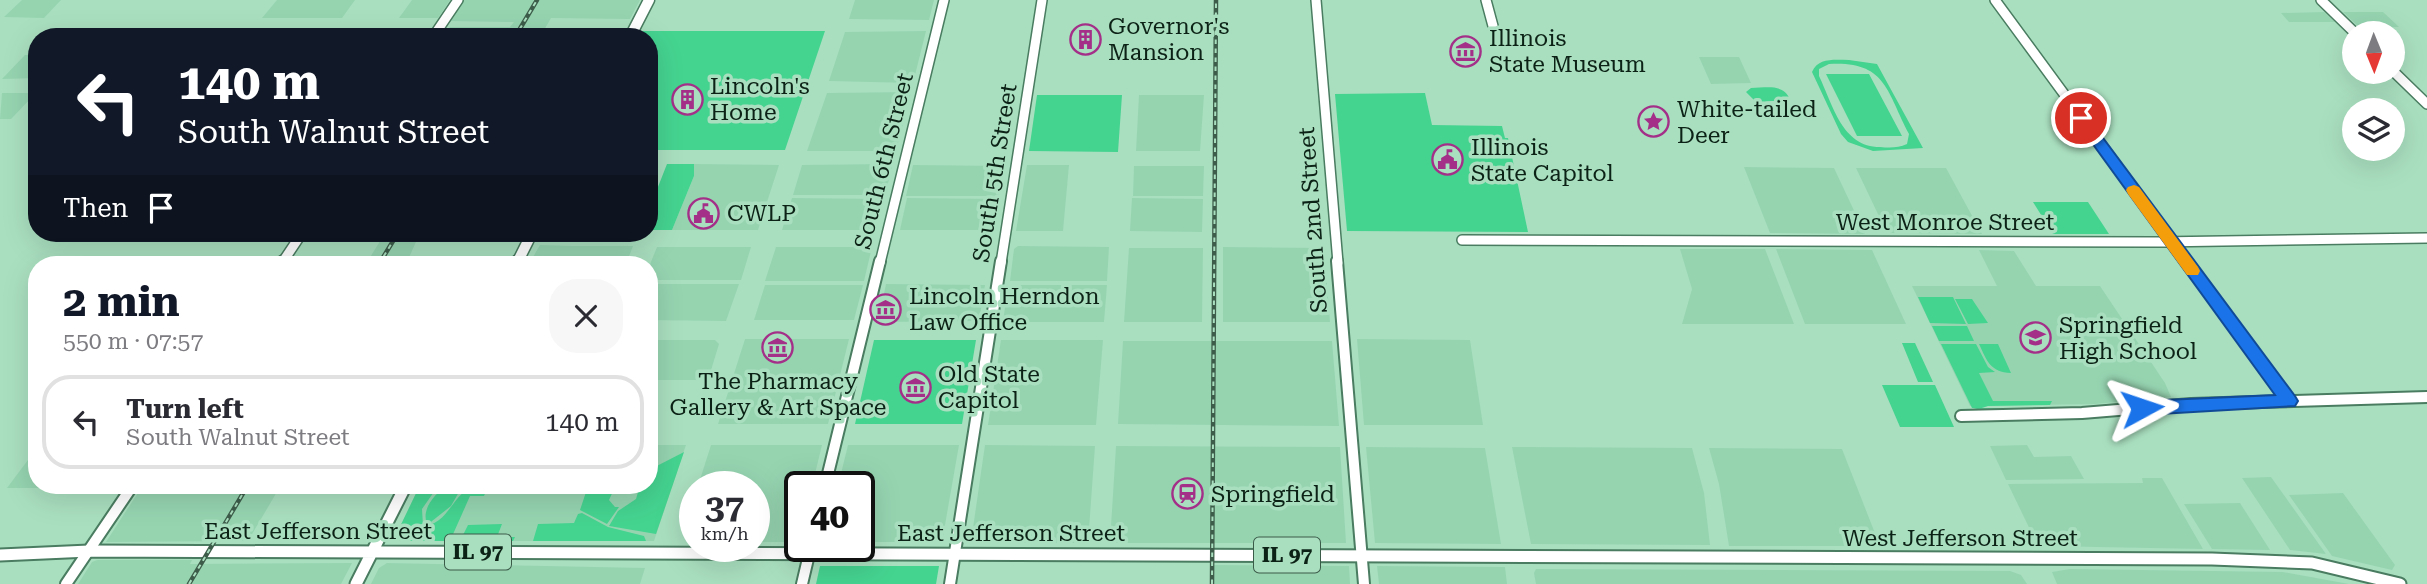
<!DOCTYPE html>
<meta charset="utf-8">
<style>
:root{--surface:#fff;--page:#f7f7f7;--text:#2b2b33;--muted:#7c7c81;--line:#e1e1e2;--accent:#111827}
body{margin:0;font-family:"Roboto Serif",serif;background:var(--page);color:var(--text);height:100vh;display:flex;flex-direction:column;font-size:26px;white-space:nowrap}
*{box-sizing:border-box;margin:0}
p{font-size:23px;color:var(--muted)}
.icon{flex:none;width:38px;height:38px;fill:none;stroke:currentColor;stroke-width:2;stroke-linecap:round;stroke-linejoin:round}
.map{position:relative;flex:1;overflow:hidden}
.side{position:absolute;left:28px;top:256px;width:630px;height:238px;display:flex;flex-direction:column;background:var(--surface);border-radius:28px;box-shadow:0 7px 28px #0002}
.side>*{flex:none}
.hud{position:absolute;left:28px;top:28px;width:630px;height:214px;border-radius:28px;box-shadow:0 7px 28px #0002;background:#111827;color:#fff;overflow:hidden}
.needle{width:46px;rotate:179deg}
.tools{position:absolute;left:2342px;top:21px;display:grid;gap:14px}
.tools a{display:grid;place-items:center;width:63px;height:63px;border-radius:50%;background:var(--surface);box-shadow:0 7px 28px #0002;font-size:35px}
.speed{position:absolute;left:679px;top:471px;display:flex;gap:14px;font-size:35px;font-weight:700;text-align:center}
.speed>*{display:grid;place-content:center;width:91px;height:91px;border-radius:50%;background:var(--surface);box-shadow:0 7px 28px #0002;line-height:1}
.speed small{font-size:18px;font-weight:400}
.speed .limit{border:4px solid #111;border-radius:10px;background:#fff;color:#111}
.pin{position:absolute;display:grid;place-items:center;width:60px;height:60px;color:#fff;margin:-30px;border:4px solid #fff;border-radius:50%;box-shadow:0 2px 7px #0007}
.me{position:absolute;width:77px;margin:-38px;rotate:85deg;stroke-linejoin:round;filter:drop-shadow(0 0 5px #0008)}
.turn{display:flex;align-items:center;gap:24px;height:147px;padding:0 35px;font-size:32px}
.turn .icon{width:91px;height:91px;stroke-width:2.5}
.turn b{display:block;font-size:49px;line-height:60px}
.then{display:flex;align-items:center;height:66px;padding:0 35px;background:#0003;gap:14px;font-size:26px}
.round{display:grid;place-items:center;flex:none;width:74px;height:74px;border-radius:28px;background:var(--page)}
.overview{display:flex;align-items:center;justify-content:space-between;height:119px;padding:0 35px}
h1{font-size:42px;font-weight:700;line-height:52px;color:var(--accent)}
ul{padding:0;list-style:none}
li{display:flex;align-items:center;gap:21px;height:94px;margin:0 14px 10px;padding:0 21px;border:4px solid var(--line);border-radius:28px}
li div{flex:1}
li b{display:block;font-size:26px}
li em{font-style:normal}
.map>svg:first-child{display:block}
</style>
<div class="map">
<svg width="2427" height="584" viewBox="0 0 2427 584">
<rect width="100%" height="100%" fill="#a9dfbf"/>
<path fill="#96d4b0" d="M 22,0 L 61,0 L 44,18 L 4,17 Z
M 277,0 L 355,0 L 342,18 L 262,18 Z
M 412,0 L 450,0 L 438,18 L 399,18 Z
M 464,0 L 640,0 L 630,19 L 551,18 L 540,37 L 440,37 L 450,27 L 510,27 L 514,22 L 451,21 Z
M 855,0 L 934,0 L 929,20 L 849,19 Z
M 2324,12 L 2335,22 L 2289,22 L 2281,13 Z
M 2343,12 L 2383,12 L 2399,27 L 2359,27 Z
M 547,28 L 625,28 L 621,37 L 542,37 Z
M 926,31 L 913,83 L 829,81 L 845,32 Z
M 25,55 L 37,55 L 37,78 L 2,79 Z
M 1699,57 L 1739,57 L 1751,83 L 1711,84 Z
M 911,92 L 896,151 L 807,151 L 827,93 Z
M 2,93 L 36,93 L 11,119 L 0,119 Z
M 1139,95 L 1204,95 L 1200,151 L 1136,151 Z
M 694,164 L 779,165 L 758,230 L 672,230 L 694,176 Z
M 888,164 L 892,168 L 885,195 L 793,195 L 802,165 Z
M 913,165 L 1004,166 L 999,196 L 906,196 Z
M 1027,165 L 1069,165 L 1063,231 L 1016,231 Z
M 1134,166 L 1204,166 L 1203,196 L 1133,196 Z
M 1744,167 L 1834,168 L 1865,234 L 1770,233 Z
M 1856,168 L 1946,168 L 1982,234 L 1887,233 Z
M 792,198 L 883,199 L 875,230 L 782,230 Z
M 907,198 L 998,199 L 993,230 L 900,230 Z
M 1132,198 L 1203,199 L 1202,232 L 1130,231 Z
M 385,233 L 420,233 L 406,264 L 366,264 Z
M 540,245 L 572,246 L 633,246 L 626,264 L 529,264 Z
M 1018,246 L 1109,247 L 1107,281 L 1010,281 L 1014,249 Z
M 657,247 L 751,247 L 741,280 L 649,280 L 649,267 Z
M 776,247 L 872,247 L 864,281 L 765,281 Z
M 1223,247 L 1324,248 L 1330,322 L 1223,322 Z
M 1129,248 L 1203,248 L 1202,322 L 1124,322 Z
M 1680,249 L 1765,249 L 1794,324 L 1682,324 L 1692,289 Z
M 1776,249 L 1872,250 L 1906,324 L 1805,324 Z
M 1979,250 L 2014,251 L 2036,286 L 2100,286 L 2165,383 L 2171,397 L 2095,404 L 1970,406 L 1912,286 L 1997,286 Z
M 649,284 L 739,284 L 726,321 L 649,320 Z
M 886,284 L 985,285 L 979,321 L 878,322 Z
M 765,285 L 863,285 L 854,320 L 754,320 Z
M 1008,285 L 1107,285 L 1104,322 L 1003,322 Z
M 745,339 L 849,339 L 828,424 L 718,424 Z
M 1357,339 L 1470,340 L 1483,425 L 1364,425 Z
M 649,340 L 715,340 L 719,344 L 708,380 L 649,380 Z
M 1001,340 L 1103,340 L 1096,425 L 988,425 Z
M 1123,341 L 1332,341 L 1339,426 L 1118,424 Z
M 649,445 L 686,445 L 654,541 L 393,541 L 420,485 L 649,485 Z
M 711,445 L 822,445 L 812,486 L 800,486 L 797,542 L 754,542 L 754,486 L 698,486 Z
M 848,445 L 959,445 L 942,542 L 859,542 L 859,486 L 838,486 Z
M 985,445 L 1095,446 L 1088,543 L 971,542 Z
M 2027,445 L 2034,457 L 2071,456 L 2084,479 L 2006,480 L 1990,446 Z
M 1116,446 L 1340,447 L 1346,543 L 1110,543 Z
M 1366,447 L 1485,448 L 1501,544 L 1375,543 Z
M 1512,447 L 1692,448 L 1704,493 L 1710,545 L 1531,544 Z
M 37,448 L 37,485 L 121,485 L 119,488 L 7,488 Z
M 1709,448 L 1842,449 L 1880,546 L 1729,546 L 1719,484 Z
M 2271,477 L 2326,554 L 2290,550 L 2242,478 Z
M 2142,478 L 2162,478 L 2203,549 L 2044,546 L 2036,542 L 2008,484 L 2143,483 Z
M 143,485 L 281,485 L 248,541 L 106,542 Z
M 2343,493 L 2395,565 L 2392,570 L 2332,556 L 2289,495 Z
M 2240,503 L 2270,550 L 2212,549 L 2184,504 Z
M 97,560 L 192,560 L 190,564 L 194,564 L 352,563 L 341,584 L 78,584 L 92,562 Z
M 387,563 L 645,568 L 640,584 L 371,584 L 379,568 Z
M 1213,565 L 1349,566 L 1350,584 L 1213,584 Z
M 1377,566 L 1505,567 L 1507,584 L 1379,584 Z
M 1536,569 L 2010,571 L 2021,575 L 2027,584 L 1536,584 L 1534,573 Z
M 2070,569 L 2283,572 L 2349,584 L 2057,584 L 2052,572 Z"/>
<path fill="#45d390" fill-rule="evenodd" d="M 643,31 L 825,31 L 785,150 L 649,150 L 649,37 L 640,37 Z
M 1849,60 L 1877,64 L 1923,148 L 1873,151 L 1848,142 L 1841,134 L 1812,72 C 1818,57 1836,60 1849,60 ZM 1829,64 C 1886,61 1886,90 1909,134 L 1907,144 C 1898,148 1890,148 1880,147 C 1842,147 1833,105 1819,76 L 1819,69 Z
M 1826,74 L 1869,74 L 1902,136 L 1857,136 Z
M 1751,88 C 1766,88 1784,83 1790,100 L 1756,102 L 1746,92 Z
M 1425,93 L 1432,125 L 1502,126 L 1505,138 L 1508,138 L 1528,232 L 1347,231 L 1335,94 Z
M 1037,95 L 1122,95 L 1118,152 L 1029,151 Z
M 667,164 L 694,164 L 694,176 L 672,230 L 649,230 L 649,199 L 654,197 Z
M 2033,202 L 2088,202 L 2109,234 L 2053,234 Z
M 1918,297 L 1953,297 L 1966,324 L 1930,323 Z
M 1955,299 L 1972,299 L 1988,323 L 1968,324 Z
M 1932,326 L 1967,326 L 1974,341 L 1939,341 Z
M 874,340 L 976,340 L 962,424 L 855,424 Z
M 1902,343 L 1915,343 L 1933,382 L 1918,382 Z
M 1941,344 L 1976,344 L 1988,367 L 1995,372 L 1979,373 L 1993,401 L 2052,401 L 2050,405 L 1988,406 L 1982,408 L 2055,408 L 1973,409 L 1977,408 L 1972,408 Z
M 1979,344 L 1998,344 L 2011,373 C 1990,372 1987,361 1979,344 Z
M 1882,385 L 1935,385 L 1954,427 L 1900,427 Z
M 684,452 L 656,534 L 609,526 L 618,511 L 636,499 L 640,485 L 649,485 L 649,470 Z
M 420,485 L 446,485 L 436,489 L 422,509 L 423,526 L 397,533 Z
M 449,485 L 463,485 L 451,506 L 427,525 C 421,508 435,493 449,485 Z
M 603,485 L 616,485 L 609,500 L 615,507 L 619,507 L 607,524 L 580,510 L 587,489 Z
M 471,488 L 487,489 L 484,496 L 470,496 L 450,541 L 400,541 C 409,529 427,529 439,520 C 451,511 457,493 471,488 Z
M 582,513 L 608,527 L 644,536 L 646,541 L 533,541 L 538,524 L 574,523 L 578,514 Z
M 502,524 L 497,537 L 515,537 L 513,541 L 460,541 L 468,525 Z
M 820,566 L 939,566 L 936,584 L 816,584 Z"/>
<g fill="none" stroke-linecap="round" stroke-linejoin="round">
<defs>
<path id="secondary-far1" d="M 1316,0 L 1338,263
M 1486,0 L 1493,26
M 1995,0 L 2188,263
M 2321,0 L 2355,33
M 433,37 L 458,0
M 2392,70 L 2427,104
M 1462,240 L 2158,242 L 2427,238
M 282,263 L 302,233
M 880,263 L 944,0
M 1001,263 L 1042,0"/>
<path id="secondary" d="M 1337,261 L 1364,584
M 2186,261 L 2289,401
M 281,264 L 283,261
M 1961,416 L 2082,413 L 2191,404 L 2427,397
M 825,486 L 880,261
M 66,584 L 133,485
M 802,584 L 811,546
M 950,584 L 1001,261"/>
<path id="primary-far1" d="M 630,37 L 649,0
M 517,263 L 532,233"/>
<path id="primary" d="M 516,264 L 518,261
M 0,555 L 89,551 L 2212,559 L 2312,563 L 2400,584
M 356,584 L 406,485"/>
</defs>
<use href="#secondary-far1" stroke="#497c60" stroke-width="12"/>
<use href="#secondary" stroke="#497c60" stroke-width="14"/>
<use href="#primary-far1" stroke="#497c60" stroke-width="13"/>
<use href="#primary" stroke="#497c60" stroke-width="15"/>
<use href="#secondary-far1" stroke="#fff" stroke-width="9"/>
<use href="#secondary" stroke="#fff" stroke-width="10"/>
<use href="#primary-far1" stroke="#fff" stroke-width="10"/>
<use href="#primary" stroke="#fff" stroke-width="11"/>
<defs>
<path id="rail" d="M 515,37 L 537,0
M 379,264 L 398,233
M 189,584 L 248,485
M 1212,584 L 1216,0"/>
</defs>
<use href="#rail" stroke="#3d5d4a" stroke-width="4.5"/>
<use href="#rail" stroke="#a9dfbf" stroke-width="2" stroke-dasharray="4.5" stroke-linecap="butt"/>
</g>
<path fill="#1a73e8" stroke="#114b97" stroke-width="2" d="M 2081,113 L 2086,115 L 2295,396 L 2298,401 L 2295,406 L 2142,415 L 2136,413 L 2134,408 L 2136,403 L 2142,401 L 2275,395 L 2076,121 L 2076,115 Z"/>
<path fill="#f59e0b" d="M 2134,185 L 2139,187 L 2198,267 L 2200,271 L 2198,275 L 2187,275 L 2128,194 L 2126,190 L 2128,187 Z"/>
<defs>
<symbol id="building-ring" viewBox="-11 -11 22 22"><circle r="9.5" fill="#a9dfbf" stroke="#a42f89" stroke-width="1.5"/><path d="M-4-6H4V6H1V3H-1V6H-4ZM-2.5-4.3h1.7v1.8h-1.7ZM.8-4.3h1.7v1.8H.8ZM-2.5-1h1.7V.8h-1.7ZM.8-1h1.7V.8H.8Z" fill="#a42f89"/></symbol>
<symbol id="museum-ring" viewBox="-11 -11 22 22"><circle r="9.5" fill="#a9dfbf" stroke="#a42f89" stroke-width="1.5"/><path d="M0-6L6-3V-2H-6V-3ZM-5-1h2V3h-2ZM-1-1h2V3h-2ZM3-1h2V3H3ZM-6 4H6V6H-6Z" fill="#a42f89"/></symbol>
<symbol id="sight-ring" viewBox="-11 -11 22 22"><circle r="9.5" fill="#a9dfbf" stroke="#a42f89" stroke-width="1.5"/><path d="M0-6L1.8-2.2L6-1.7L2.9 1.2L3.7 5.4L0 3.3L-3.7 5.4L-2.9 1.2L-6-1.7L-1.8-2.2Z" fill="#a42f89"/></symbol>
<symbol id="civic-ring" viewBox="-11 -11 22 22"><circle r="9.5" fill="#a9dfbf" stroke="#a42f89" stroke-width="1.5"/><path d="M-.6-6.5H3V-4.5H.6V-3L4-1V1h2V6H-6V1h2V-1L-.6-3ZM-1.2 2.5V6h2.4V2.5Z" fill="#a42f89"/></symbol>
<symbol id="school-ring" viewBox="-11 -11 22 22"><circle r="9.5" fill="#a9dfbf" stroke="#a42f89" stroke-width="1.5"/><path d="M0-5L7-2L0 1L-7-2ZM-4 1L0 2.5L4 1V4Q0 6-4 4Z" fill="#a42f89"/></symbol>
<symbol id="station-ring" viewBox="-11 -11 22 22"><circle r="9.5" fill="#a9dfbf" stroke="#a42f89" stroke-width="1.5"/><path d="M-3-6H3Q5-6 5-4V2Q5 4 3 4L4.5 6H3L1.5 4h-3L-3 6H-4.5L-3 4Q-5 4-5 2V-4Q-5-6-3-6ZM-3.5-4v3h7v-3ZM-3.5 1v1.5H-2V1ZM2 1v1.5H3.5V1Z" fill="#a42f89"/></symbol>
</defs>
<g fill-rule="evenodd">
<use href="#building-ring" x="1068" y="22" width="35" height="35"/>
<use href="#museum-ring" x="1448" y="34" width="35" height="35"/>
<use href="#building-ring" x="670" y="82" width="35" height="35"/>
<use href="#sight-ring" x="1636" y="104" width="35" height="35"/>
<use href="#civic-ring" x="1430" y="142" width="35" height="35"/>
<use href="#civic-ring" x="686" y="196" width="35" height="35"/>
<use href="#museum-ring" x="868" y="292" width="35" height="35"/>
<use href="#school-ring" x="2018" y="320" width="35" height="35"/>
<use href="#museum-ring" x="760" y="330" width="35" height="35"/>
<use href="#museum-ring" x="898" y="370" width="35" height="35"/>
<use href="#station-ring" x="1170" y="476" width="35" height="35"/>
</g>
<g text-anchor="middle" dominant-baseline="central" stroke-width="7" stroke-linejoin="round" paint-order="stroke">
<g fill="#a9dfbf" stroke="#3b5b49" stroke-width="2">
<rect x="445" y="534.5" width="66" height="35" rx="5"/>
<rect x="1254" y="537.5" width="66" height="35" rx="5"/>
</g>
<g font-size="21" font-weight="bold" fill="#0c2216">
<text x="478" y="552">IL 97</text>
<text x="1287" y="555">IL 97</text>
</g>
<g font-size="23" fill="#0c2216" stroke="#a9dfbf" text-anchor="start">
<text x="1108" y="26">Governor's<tspan x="1108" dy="26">Mansion</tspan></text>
<text x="1489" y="38">Illinois<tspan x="1489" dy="26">State Museum</tspan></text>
<text x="710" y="86">Lincoln's<tspan x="710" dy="26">Home</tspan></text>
<text x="1677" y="109">White-tailed<tspan x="1677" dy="26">Deer</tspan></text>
<text x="1471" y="147">Illinois<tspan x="1471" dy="26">State Capitol</tspan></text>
<text x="727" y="213">CWLP</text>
<text x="909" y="296">Lincoln Herndon<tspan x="909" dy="26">Law Office</tspan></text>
<text x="2059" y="325">Springfield<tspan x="2059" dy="26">High School</tspan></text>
<text x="938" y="374">Old State<tspan x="938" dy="26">Capitol</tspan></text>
<text x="778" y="381" text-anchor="middle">The Pharmacy<tspan x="778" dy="26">Gallery &amp; Art Space</tspan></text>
<text x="1211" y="494">Springfield</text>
</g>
<g font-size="23" fill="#0c2216" stroke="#a9dfbf">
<text transform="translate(884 161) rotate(-76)">South 6th Street</text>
<text transform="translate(995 173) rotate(-81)">South 5th Street</text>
<text transform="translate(1313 220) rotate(-94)">South 2nd Street</text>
<text x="1945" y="222">West Monroe Street</text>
<text x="318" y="531">East Jefferson Street</text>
<text x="1011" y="533">East Jefferson Street</text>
<text x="1960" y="538">West Jefferson Street</text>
</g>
</g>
</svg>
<div class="tools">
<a><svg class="needle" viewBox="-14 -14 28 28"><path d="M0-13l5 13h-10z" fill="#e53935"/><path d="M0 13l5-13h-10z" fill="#7c7c81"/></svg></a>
<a><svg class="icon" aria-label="layers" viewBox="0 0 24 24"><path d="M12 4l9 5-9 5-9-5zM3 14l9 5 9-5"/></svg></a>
</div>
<div class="speed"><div>37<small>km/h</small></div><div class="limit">40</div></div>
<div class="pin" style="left:2081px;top:118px;background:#d93025"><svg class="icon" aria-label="arrive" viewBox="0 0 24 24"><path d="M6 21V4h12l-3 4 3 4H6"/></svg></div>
<svg class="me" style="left:2142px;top:408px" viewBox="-20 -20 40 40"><path d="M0-17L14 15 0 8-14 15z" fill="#1a73e8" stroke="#fff" stroke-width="4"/></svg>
<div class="hud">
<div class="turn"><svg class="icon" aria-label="left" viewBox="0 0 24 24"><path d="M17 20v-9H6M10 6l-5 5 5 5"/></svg><div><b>140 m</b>South Walnut Street</div></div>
<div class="then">Then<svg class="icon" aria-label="arrive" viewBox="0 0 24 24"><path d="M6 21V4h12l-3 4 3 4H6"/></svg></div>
</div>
<section class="side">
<div class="overview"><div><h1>2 min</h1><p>550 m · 07:57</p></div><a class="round"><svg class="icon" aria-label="close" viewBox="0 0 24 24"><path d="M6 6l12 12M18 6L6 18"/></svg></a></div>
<ul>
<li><svg class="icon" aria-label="left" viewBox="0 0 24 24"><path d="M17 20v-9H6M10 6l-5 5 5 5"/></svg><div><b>Turn left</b><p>South Walnut Street</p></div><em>140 m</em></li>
</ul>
</section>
</div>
